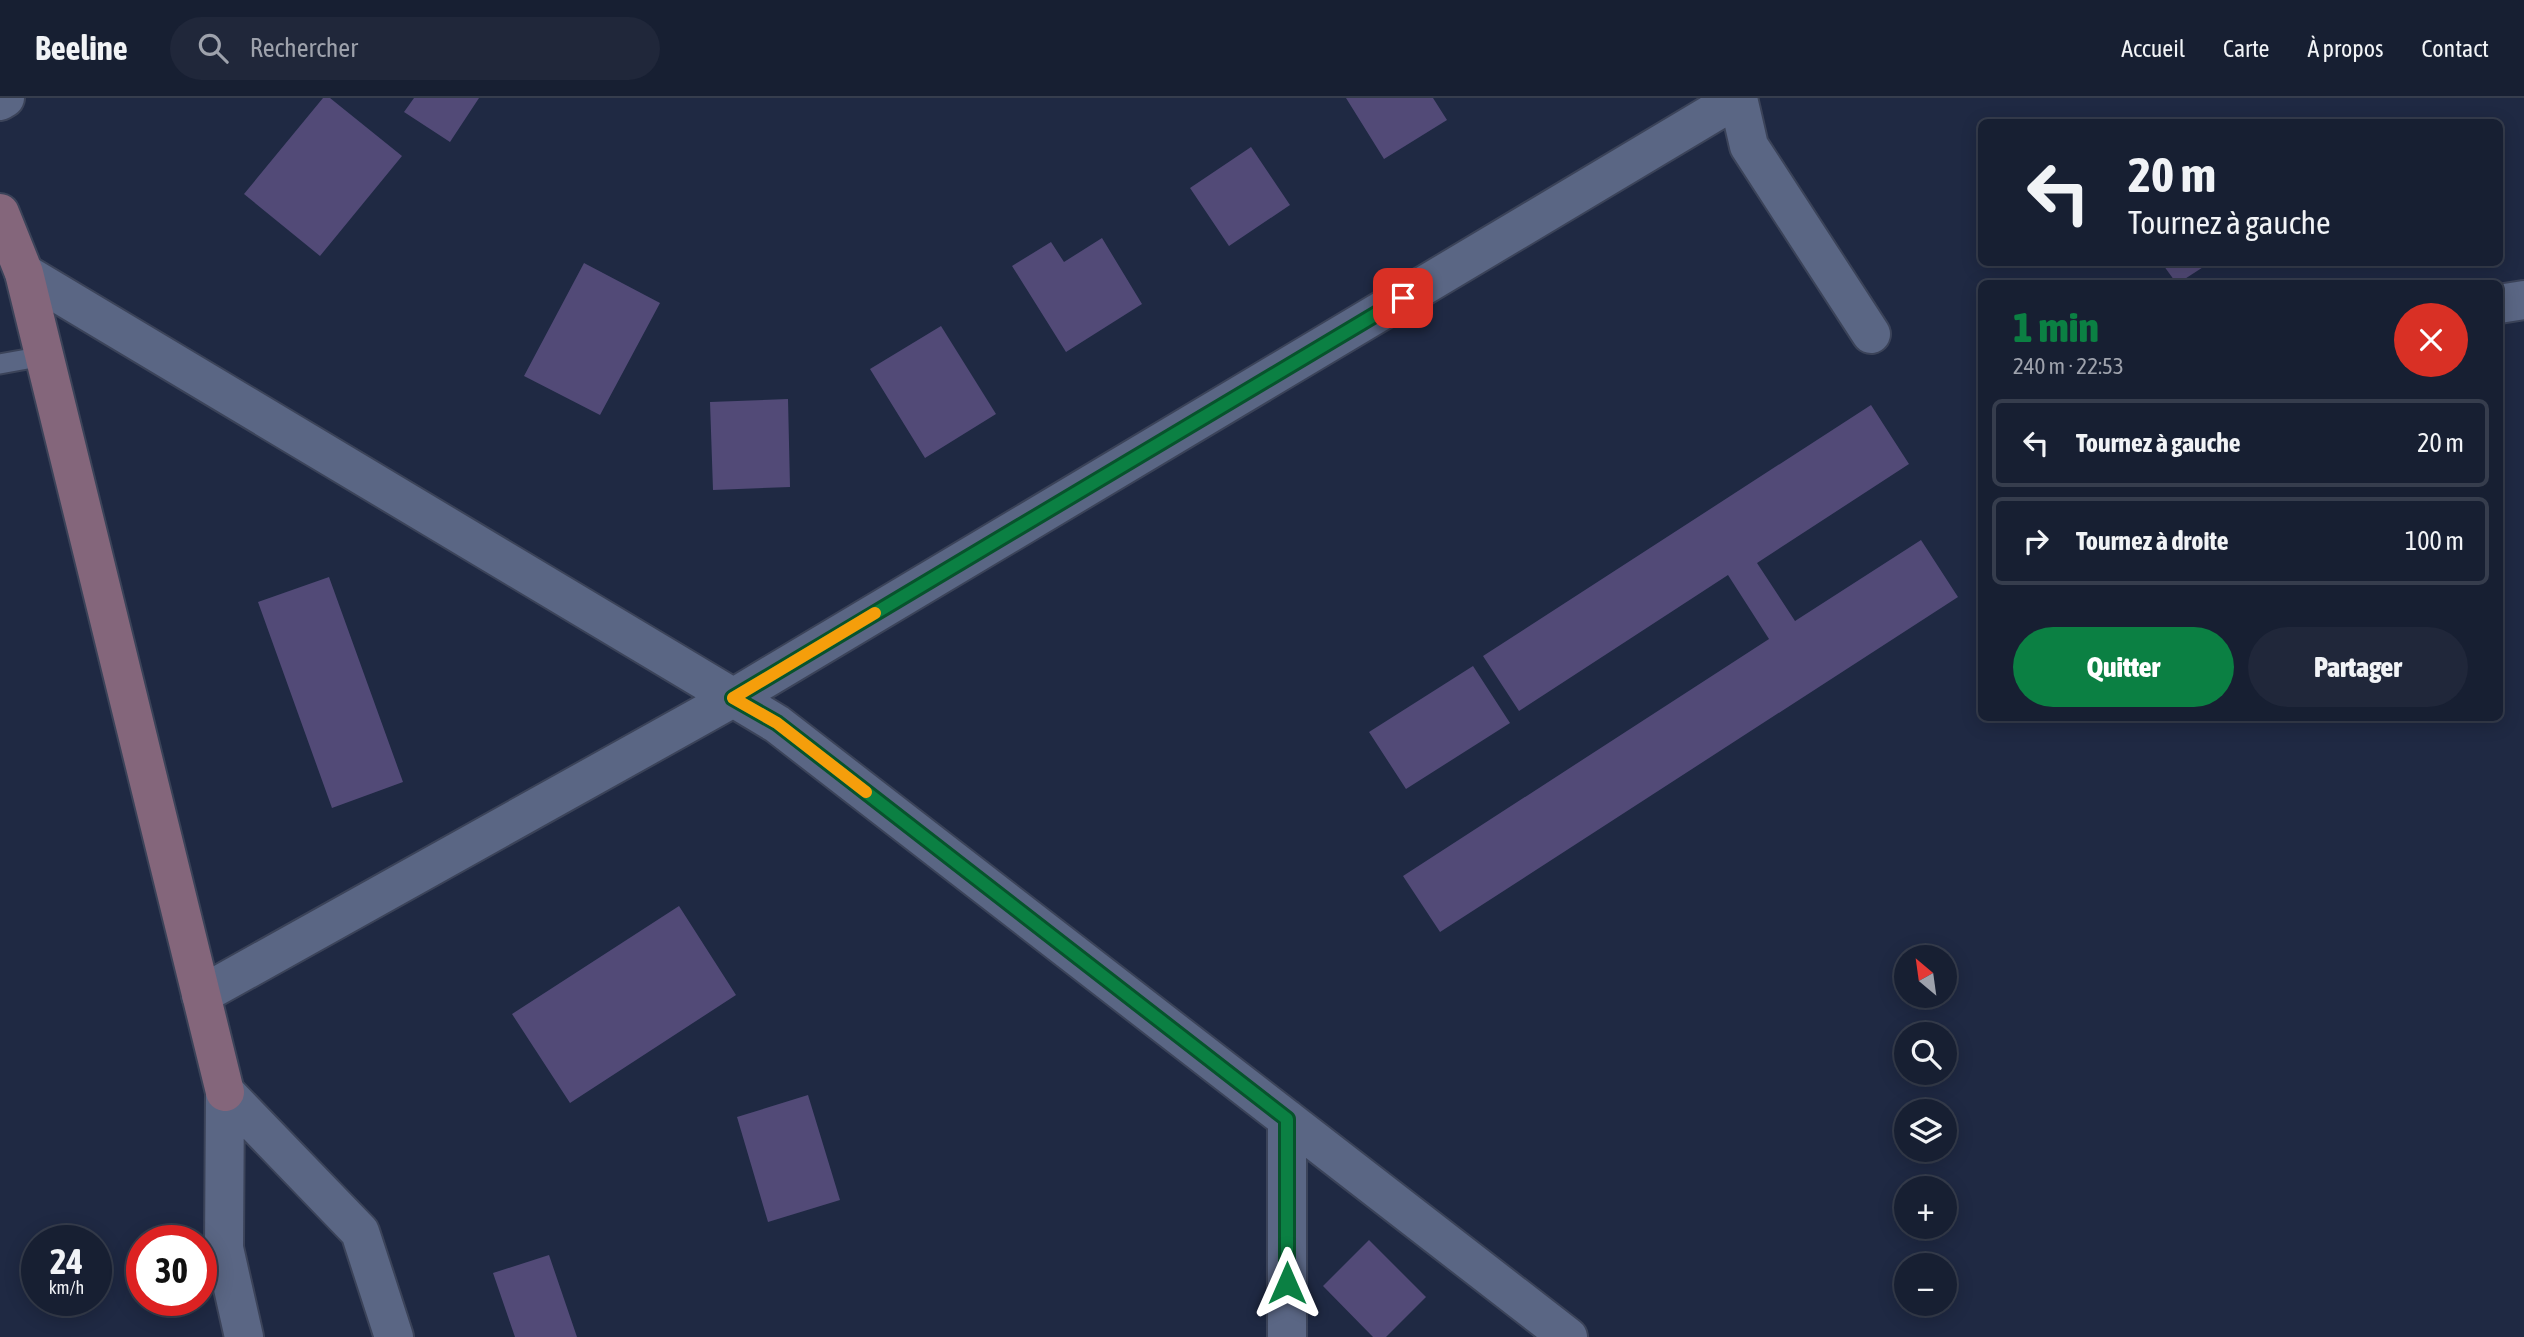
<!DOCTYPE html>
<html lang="fr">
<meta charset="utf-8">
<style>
:root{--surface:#171f32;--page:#20273a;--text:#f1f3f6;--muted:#9ea2ac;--line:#363d4d;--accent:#0b8043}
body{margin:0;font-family:"Asap Condensed",sans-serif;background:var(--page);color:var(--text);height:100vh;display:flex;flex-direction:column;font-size:26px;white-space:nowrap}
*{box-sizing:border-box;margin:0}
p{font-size:23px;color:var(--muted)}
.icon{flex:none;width:38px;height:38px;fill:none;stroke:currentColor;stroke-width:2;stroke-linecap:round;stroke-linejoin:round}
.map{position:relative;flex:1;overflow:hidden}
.details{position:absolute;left:1978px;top:182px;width:525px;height:441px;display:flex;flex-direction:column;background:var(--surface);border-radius:10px;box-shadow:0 4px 18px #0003,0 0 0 2px var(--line)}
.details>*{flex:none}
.hud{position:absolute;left:1978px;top:21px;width:525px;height:147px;border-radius:10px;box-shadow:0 4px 18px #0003,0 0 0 2px var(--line);background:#171f32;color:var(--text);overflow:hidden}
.needle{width:46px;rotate:331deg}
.buttons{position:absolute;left:1894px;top:847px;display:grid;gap:14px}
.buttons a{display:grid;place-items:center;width:63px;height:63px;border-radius:50%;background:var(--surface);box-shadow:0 4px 18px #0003,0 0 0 2px var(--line);font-size:35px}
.speed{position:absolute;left:21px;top:1127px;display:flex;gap:14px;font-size:35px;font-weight:700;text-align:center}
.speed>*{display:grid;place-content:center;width:91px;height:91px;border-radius:50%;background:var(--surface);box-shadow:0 4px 18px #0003,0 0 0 2px var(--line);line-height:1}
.speed small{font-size:18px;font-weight:400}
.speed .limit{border:10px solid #d22;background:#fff;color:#111}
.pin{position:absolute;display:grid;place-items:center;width:60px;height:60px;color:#fff;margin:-30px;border-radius:14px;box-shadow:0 4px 10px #0006}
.me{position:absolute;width:77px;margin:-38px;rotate:0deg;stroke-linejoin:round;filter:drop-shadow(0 0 5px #0008)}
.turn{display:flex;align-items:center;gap:24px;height:147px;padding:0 35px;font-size:32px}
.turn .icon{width:91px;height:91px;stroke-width:2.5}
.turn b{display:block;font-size:49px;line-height:60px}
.round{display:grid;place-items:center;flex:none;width:74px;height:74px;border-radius:37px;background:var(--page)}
.summary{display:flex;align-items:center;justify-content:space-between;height:119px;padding:0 35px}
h1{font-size:42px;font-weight:800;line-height:52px;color:var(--accent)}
.primary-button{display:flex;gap:14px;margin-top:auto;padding:14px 35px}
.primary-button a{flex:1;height:80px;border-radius:42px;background:var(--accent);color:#fff;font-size:28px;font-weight:800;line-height:80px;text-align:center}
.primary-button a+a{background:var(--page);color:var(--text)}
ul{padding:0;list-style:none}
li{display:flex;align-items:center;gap:21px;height:88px;margin:0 14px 10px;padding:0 21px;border:4px solid var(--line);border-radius:10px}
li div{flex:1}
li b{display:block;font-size:26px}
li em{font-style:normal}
header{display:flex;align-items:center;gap:42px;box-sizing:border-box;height:98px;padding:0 35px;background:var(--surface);border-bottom:2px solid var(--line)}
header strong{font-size:33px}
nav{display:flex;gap:38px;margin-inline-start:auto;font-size:24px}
.search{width:490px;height:63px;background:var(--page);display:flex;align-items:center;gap:18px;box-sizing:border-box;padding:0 24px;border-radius:38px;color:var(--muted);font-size:26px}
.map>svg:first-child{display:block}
</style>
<header>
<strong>Beeline</strong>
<div class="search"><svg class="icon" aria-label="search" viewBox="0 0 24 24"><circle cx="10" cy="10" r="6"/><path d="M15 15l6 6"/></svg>Rechercher</div>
<nav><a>Accueil</a><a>Carte</a><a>À propos</a><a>Contact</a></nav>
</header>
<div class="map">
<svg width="2524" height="1239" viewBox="0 0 2524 1239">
<rect width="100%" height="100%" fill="#1f2943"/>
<path fill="#524a77" d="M 323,0 L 330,0 L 402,58 L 320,158 L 244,96 Z
M 414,0 L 479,0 L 450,44 L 404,14 Z
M 1346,0 L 1433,0 L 1447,22 L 1384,61 Z
M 1251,49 L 1290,107 L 1229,148 L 1190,90 Z
M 1102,140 L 1142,206 L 1066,254 L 1012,168 L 1051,144 L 1064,164 Z
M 2161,164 L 2211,164 L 2177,186 Z
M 584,165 L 660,205 L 600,317 L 524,278 Z
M 941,228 L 996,316 L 925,360 L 870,271 Z
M 788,301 L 790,389 L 713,392 L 710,304 Z
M 1871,307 L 1909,366 L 1757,465 L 1795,523 L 1921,442 L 1958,499 L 1440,834 L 1403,778 L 1769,541 L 1728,477 L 1519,613 L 1483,558 Z
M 329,479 L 403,684 L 332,710 L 258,504 Z
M 1473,568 L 1510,625 L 1406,691 L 1369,634 Z
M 679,808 L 736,897 L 570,1005 L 512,916 Z
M 808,997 L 840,1102 L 768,1124 L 737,1019 Z
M 1369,1142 L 1426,1199 L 1386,1239 L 1373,1239 L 1323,1188 Z
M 549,1157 L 577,1239 L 515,1239 L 493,1175 Z"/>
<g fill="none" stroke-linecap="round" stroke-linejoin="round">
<defs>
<path id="lane" d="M 0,266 L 44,258"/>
<path id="street" d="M 1738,0 L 1749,48 L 1871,236
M 0,3 L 5,0
M 24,175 L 777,626 L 1568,1239
M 2499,206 L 2524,202
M 201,897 L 733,600 L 1738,0
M 225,994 L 360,1134 L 394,1239
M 225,994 L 224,1150 L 244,1239
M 1287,1239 L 1287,1021"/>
<path id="secondary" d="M 0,115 L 24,175 L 225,994"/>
</defs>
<use href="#lane" stroke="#3b4359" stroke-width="23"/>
<use href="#street" stroke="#3b4359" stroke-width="42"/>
<use href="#secondary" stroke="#3b4359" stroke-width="42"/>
<use href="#lane" stroke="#5a6684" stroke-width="19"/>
<use href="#street" stroke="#5a6684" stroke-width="38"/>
<use href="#secondary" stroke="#84667b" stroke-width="38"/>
</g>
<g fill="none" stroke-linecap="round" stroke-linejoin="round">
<defs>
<path id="route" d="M 1287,1185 L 1287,1021 L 777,625 L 733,600 L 1403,200"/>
</defs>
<use href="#route" stroke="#07532c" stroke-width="18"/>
<use href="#route" stroke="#0b8043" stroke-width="12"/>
<path stroke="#f59e0b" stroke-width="12" d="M 866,694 L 777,625 L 733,600 L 875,515"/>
</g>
</svg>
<div class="buttons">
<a><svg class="needle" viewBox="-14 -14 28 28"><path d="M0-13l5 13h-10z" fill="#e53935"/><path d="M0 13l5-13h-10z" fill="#9ea2ac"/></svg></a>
<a><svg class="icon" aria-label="search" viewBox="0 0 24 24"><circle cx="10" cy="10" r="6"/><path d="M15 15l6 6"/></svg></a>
<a><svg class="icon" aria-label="layers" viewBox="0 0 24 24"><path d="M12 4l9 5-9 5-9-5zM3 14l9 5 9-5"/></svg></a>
<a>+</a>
<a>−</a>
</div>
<div class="speed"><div>24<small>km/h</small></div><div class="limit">30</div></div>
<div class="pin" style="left:1403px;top:200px;background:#d93025"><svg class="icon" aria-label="arrive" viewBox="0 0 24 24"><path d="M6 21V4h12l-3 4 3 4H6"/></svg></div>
<svg class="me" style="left:1287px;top:1185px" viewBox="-20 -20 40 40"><path d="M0-17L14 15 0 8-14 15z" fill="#0b8043" stroke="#fff" stroke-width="4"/></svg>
<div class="hud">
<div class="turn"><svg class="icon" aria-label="left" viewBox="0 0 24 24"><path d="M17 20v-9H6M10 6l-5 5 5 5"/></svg><div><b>20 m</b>Tournez à gauche</div></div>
</div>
<section class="details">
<div class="summary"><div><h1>1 min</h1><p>240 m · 22:53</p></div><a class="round" style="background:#d93025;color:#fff"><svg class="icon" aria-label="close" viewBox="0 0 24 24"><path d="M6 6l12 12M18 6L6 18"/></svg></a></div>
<ul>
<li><svg class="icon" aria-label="left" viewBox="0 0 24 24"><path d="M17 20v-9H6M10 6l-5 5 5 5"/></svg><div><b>Tournez à gauche</b></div><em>20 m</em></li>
<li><svg class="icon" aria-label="right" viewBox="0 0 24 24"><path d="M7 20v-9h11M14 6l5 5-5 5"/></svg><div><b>Tournez à droite</b></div><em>100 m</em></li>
</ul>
<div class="primary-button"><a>Quitter</a><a>Partager</a></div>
</section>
</div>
